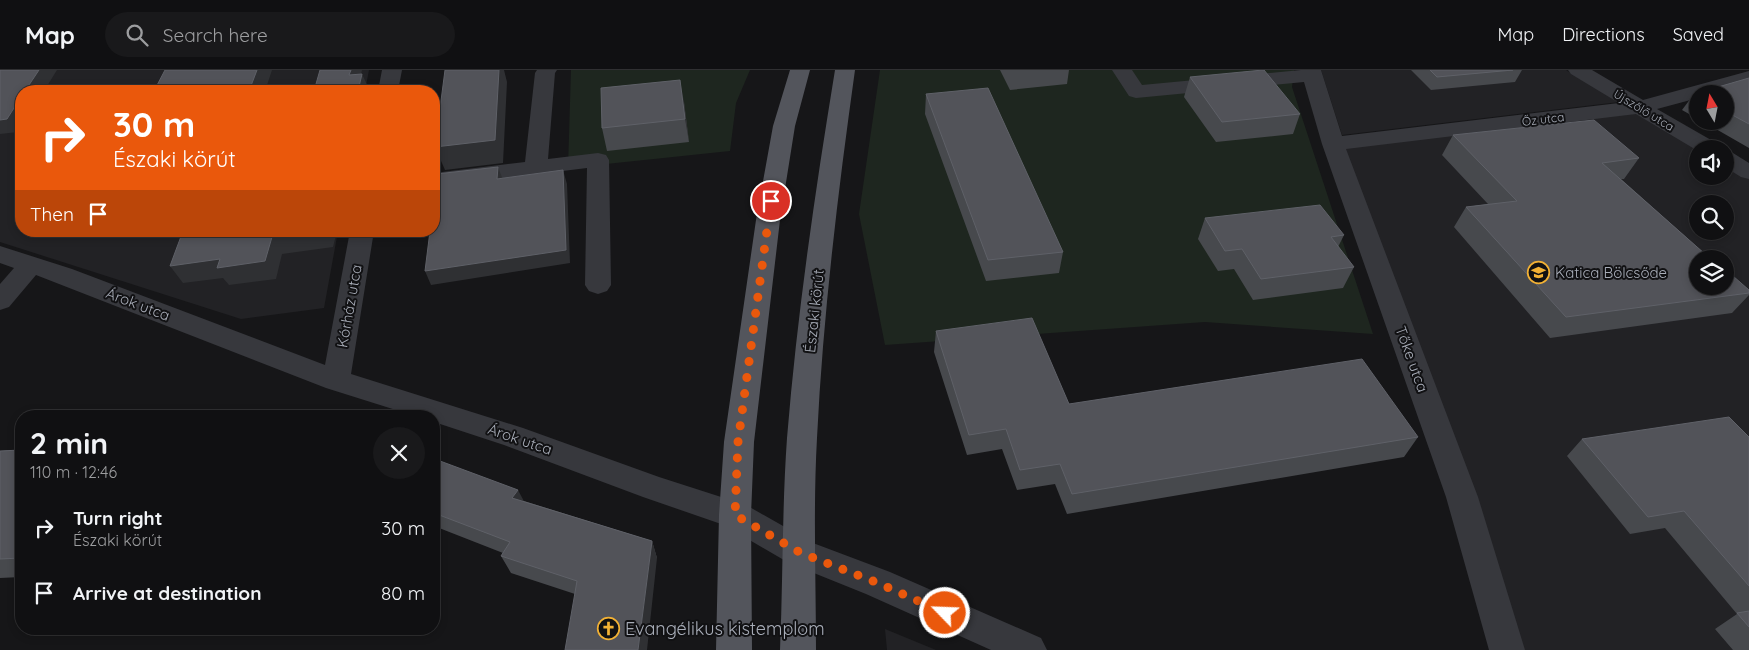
<!DOCTYPE html>
<meta charset="utf-8">
<style>
:root{--surface:#101012;--page:#19191b;--text:#f1f3f6;--muted:#9c9d9f;--line:#303032}
body{margin:0;font-family:Quicksand,sans-serif;background:var(--page);color:var(--text);height:100vh;display:flex;flex-direction:column;font-size:19px;white-space:nowrap}
*{box-sizing:border-box;margin:0}
p{font-size:16px;color:var(--muted)}
.icon{flex:none;width:28px;height:28px;fill:none;stroke:currentColor;stroke-width:2;stroke-linecap:round;stroke-linejoin:round}
.map{position:relative;flex:1;overflow:hidden}
.sheet{position:absolute;left:15px;top:340px;width:425px;height:225px;display:flex;flex-direction:column;background:var(--surface);border-radius:20px;box-shadow:0 2px 8px #0003,0 0 0 1px var(--line)}
.sheet>*{flex:none}
.top-card{position:absolute;left:15px;top:15px;width:425px;height:152px;border-radius:20px;box-shadow:0 2px 8px #0003,0 0 0 1px var(--line);background:#ea580c;color:#fff;overflow:hidden}
.needle{width:32px;rotate:350deg}
.tools{position:absolute;left:1689px;top:15px;display:grid;gap:10px}
.tools a{display:grid;place-items:center;width:45px;height:45px;border-radius:50%;background:var(--surface);box-shadow:0 2px 8px #0003,0 0 0 1px var(--line);font-size:25px}
.pin{position:absolute;display:grid;place-items:center;width:42px;height:42px;color:#fff;margin:-21px;border:2px solid #fff;border-radius:50%;box-shadow:0 1px 5px #0007}
.me{position:absolute;width:55px;margin:-28px;rotate:294deg;stroke-linejoin:round;filter:drop-shadow(0 0 4px #0008)}
.turn{display:flex;align-items:center;gap:18px;height:105px;padding:0 15px;font-size:22px}
.turn .icon{width:65px;height:65px;stroke-width:2.5}
.turn b{display:block;font-size:35px;line-height:42px}
.then{display:flex;align-items:center;height:48px;padding:0 15px;background:#0003;gap:10px;font-size:19px}
.round{display:grid;place-items:center;flex:none;width:52px;height:52px;border-radius:26px;background:var(--page)}
.overview{display:flex;align-items:center;justify-content:space-between;height:85px;padding:0 15px}
h1{font-size:30px;font-weight:800;line-height:38px}
ul{padding:0;list-style:none}
li{display:flex;align-items:center;gap:15px;height:65px;padding:0 15px}
li div{flex:1}
li b{display:block;font-size:19px}
li em{font-style:normal}
header{display:flex;align-items:center;gap:30px;box-sizing:border-box;height:70px;padding:0 25px;background:var(--surface);border-bottom:1px solid var(--line)}
header strong{font-size:24px}
nav{display:flex;gap:28px;margin-inline-start:auto;font-size:18px}
.search{width:350px;height:45px;background:var(--page);display:flex;align-items:center;gap:12px;box-sizing:border-box;padding:0 18px;border-radius:28px;color:var(--muted);font-size:19px}
.map>svg:first-child{display:block}
</style>
<header>
<strong>Map</strong>
<div class="search"><svg class="icon" aria-label="search" viewBox="0 0 24 24"><circle cx="10" cy="10" r="6"/><path d="M15 15l6 6"/></svg>Search here</div>
<nav><a>Map</a><a>Directions</a><a>Saved</a></nav>
</header>
<div class="map">
<svg width="1749" height="580" viewBox="0 0 1749 580">
<rect width="100%" height="100%" fill="#161618"/>
<path fill="#222225" fill-rule="evenodd" d="M 0,0 L 369,0 L 365,21 L 21,21 L 21,161 L 338,161 L 324,238 L 241,249 L 0,172 Z
M 1321,0 L 1566,0 L 1619,32 L 1342,65 Z
M 1633,38 L 1698,79 L 1698,106 L 1725,106 L 1725,88 L 1749,102 L 1749,580 L 1507,580 L 1333,74 ZM 1698,134 L 1725,134 L 1725,161 L 1698,161 ZM 1698,189 L 1725,189 L 1725,216 L 1698,216 Z
M 885,559 L 936,580 L 887,580 Z"/>
<path fill="#1e261f" d="M 571,0 L 750,0 L 736,33 L 730,81 L 568,98 Z
M 880,0 L 1294,0 L 1292,17 L 1373,264 L 1205,252 L 885,275 L 859,144 Z"/>
<g fill="none" stroke-linecap="round" stroke-linejoin="round">
<path fill="#37383d" fill-rule="evenodd" d="M 382,0 L 402,0 L 398,21 L 378,21 Z
M 537,0 L 557,0 L 555,3 L 548,89 L 598,83 L 606,85 L 609,90 L 611,215 L 607,221 L 598,224 L 589,221 L 585,215 L 587,98 L 434,117 L 434,103 L 525,92 L 535,3 Z
M 1112,0 L 1132,0 L 1142,15 L 1301,0 L 1321,0 L 1342,66 L 1619,33 L 1571,4 L 1568,0 L 1592,0 L 1643,30 L 1749,1 L 1749,13 L 1711,24 L 1698,24 L 1698,28 L 1657,39 L 1718,74 L 1721,79 L 1698,79 L 1698,81 L 1636,44 L 1346,79 L 1478,427 L 1525,580 L 1489,580 L 1446,427 L 1322,74 L 1304,12 L 1136,28 L 1129,26 Z
M 1725,81 L 1733,83 L 1749,93 L 1749,109 L 1741,107 L 1725,97 Z
M 350,161 L 374,161 L 351,304 L 523,358 L 659,407 L 746,435 L 813,473 L 890,502 L 1041,568 L 1047,580 L 991,580 L 866,524 L 789,493 L 724,455 L 643,427 L 504,375 L 434,352 L 434,346 L 415,346 L 326,318 L 36,205 L 9,237 L 0,240 L 0,214 L 14,198 L 0,193 L 0,176 L 72,199 L 325,295 Z"/>
<path fill="#53555c" fill-rule="evenodd" d="M 790,0 L 810,0 L 795,56 L 780,150 L 754,372 L 751,445 L 752,580 L 716,580 L 719,445 L 724,372 L 756,150 L 773,56 Z
M 835,0 L 855,0 C 838,122 823,245 817,368 C 813,439 816,510 816,580 L 780,580 C 783,510 782,438 787,368 C 797,245 815,122 835,0 Z"/>
</g>
<path fill="#47494d" d="M 1000,0 L 1069,0 L 1067,14 L 1010,20 Z
M 1411,0 L 1522,0 L 1515,12 L 1431,20 Z
M 1190,7 L 1300,44 L 1293,64 L 1216,72 L 1184,27 Z
M 1749,8 L 1749,78 L 1702,51 L 1725,51 L 1725,24 L 1698,24 L 1698,49 L 1682,40 L 1694,24 Z
M 926,24 L 1063,182 L 1059,203 L 986,211 L 925,44 Z
M 684,32 L 689,72 L 607,81 L 602,58 Z
M 1453,65 L 1639,88 L 1624,109 L 1621,109 L 1705,184 L 1749,220 L 1749,225 L 1732,243 L 1550,268 L 1454,157 L 1466,137 L 1488,134 L 1442,85 Z
M 1205,148 L 1344,165 L 1338,177 L 1354,197 L 1343,218 L 1253,230 L 1234,199 L 1218,201 L 1198,169 Z
M 936,261 L 1069,334 L 1418,367 L 1404,387 L 1067,444 L 1055,414 L 1017,420 L 1002,379 L 967,385 L 934,282 Z
M 1749,367 L 1749,580 L 1733,580 L 1715,559 L 1737,544 L 1665,458 L 1630,464 L 1567,386 L 1582,369 Z
M 21,380 L 21,507 L 0,508 L 0,381 Z
M 434,399 L 524,431 L 652,471 L 657,488 L 575,524 L 511,503 L 501,486 L 503,483 L 434,456 Z
M 75,559 L 107,559 L 76,560 Z
M 185,559 L 270,559 L 269,560 L 189,562 Z"/>
<path fill="#2f3033" d="M 39,0 L 57,0 L 44,21 L 25,21 Z
M 257,0 L 272,0 L 265,21 L 249,21 Z
M 351,0 L 362,0 L 357,21 L 349,5 Z
M 499,0 L 504,0 L 507,12 L 503,93 L 445,100 L 435,77 Z
M 362,4 L 370,21 L 358,21 Z
M 680,10 L 684,32 L 689,72 L 685,49 Z
M 21,27 L 21,56 L 18,62 L 0,64 L 0,50 Z
M 498,97 L 503,110 L 497,109 Z
M 563,100 L 567,114 L 570,193 L 431,215 L 425,201 Z
M 314,161 L 337,161 L 333,177 L 282,184 L 276,209 L 229,215 L 223,208 L 183,213 L 170,196 L 272,167 Z
M 518,420 L 527,437 L 512,428 Z
M 652,471 L 657,488 L 647,580 L 638,580 Z"/>
<path fill="#525359" stroke="#5f6168" d="M 0,0 L 39,0 L 25,21 L 21,21 L 21,27 L 7,49 L 0,50 Z
M 165,0 L 257,0 L 249,21 L 154,21 Z
M 320,0 L 351,0 L 349,5 L 362,4 L 358,21 L 314,21 Z
M 445,0 L 499,0 L 495,70 L 435,77 Z
M 1263,0 L 1264,0 L 1300,44 L 1222,52 L 1190,7 Z
M 1430,0 L 1513,0 L 1437,7 Z
M 1749,8 L 1749,54 L 1725,41 L 1725,24 L 1698,24 L 1698,25 L 1694,24 Z
M 680,10 L 685,49 L 602,58 L 601,18 Z
M 988,18 L 1063,182 L 988,190 L 926,24 Z
M 1594,50 L 1639,88 L 1602,93 L 1705,184 L 1707,184 L 1713,189 L 1698,189 L 1698,216 L 1725,216 L 1725,199 L 1749,220 L 1749,223 L 1566,247 L 1466,137 L 1517,131 L 1453,65 Z
M 498,97 L 497,109 L 563,100 L 566,180 L 425,201 L 430,161 L 434,161 L 434,130 L 437,104 Z
M 1320,135 L 1344,165 L 1331,167 L 1354,197 L 1261,209 L 1242,179 L 1225,181 L 1205,148 Z
M 183,161 L 314,161 L 272,167 L 265,191 L 217,198 L 220,189 L 170,196 Z
M 1032,248 L 1069,334 L 1362,289 L 1418,367 L 1072,424 L 1060,394 L 1020,400 L 1006,359 L 969,365 L 936,261 Z
M 1729,347 L 1749,367 L 1749,516 L 1684,441 L 1648,447 L 1582,369 Z
M 21,380 L 21,390 L 19,394 L 21,393 L 21,488 L 0,489 L 0,381 Z
M 440,391 L 518,420 L 512,428 L 652,471 L 638,580 L 565,580 L 577,511 L 501,486 L 510,472 L 434,443 L 434,399 Z
M 1749,541 L 1749,557 L 1737,543 Z"/>
<g fill="none" stroke-linecap="round" stroke-linejoin="round">
<path stroke="#ea580c" stroke-width="9" stroke-dasharray="0 16.2" d="M 771,131 L 738,372 L 735,445 L 801,483 L 878,513 L 945,543"/>
</g>
<defs>
<symbol id="school-ring" viewBox="-11 -11 22 22"><circle r="9.5" fill="#111113" stroke="#f2b134" stroke-width="1.5"/><path d="M0-5L7-2L0 1L-7-2ZM-4 1L0 2.5L4 1V4Q0 6-4 4Z" fill="#f2b134"/></symbol>
<symbol id="church-ring" viewBox="-11 -11 22 22"><circle r="9.5" fill="#111113" stroke="#f2b134" stroke-width="1.5"/><path d="M-1.2-6h2.4v3.5h3.3v2.4h-3.3V6h-2.4V-.1h-3.3v-2.4h3.3Z" fill="#f2b134"/></symbol>
</defs>
<g fill-rule="evenodd">
<use href="#school-ring" x="1526" y="190" width="25" height="25"/>
<use href="#church-ring" x="596" y="546" width="25" height="25"/>
</g>
<g text-anchor="middle" dominant-baseline="central" stroke-width="4" stroke-linejoin="round" paint-order="stroke">
<g font-size="12" fill="#a8adb8" stroke="#111113">
<text transform="translate(1644 40) rotate(31)">Újszőlő utca</text>
<text transform="translate(1543 49) rotate(-7)">Őz utca</text>
</g>
<g font-size="15" fill="#a8adb8" stroke="#111113" text-anchor="start">
<text x="1555" y="202">Katica Bölcsőde</text>
</g>
<g font-size="15" fill="#a8adb8" stroke="#111113">
<text transform="translate(138 234) rotate(21)">Árok utca</text>
<text transform="translate(349 236) rotate(-80)">Kórház utca</text>
<text transform="translate(814 241) rotate(-84)">Északi körút</text>
<text transform="translate(1412 289) rotate(70)">Tőke utca</text>
<text transform="translate(520 369) rotate(19)">Árok utca</text>
</g>
<g font-size="18" fill="#a8adb8" stroke="#111113" text-anchor="start">
<text x="625" y="558">Evangélikus kistemplom</text>
</g>
</g>
</svg>
<div class="tools">
<a><svg class="needle" viewBox="-14 -14 28 28"><path d="M0-13l5 13h-10z" fill="#e53935"/><path d="M0 13l5-13h-10z" fill="#9c9d9f"/></svg></a>
<a><svg class="icon" aria-label="sound" viewBox="0 0 24 24"><path d="M4 9h4l5-4v14l-5-4H4zM17 9q2 3 0 6"/></svg></a>
<a><svg class="icon" aria-label="search" viewBox="0 0 24 24"><circle cx="10" cy="10" r="6"/><path d="M15 15l6 6"/></svg></a>
<a><svg class="icon" aria-label="layers" viewBox="0 0 24 24"><path d="M12 4l9 5-9 5-9-5zM3 14l9 5 9-5"/></svg></a>
</div>
<div class="pin" style="left:771px;top:131px;background:#d93025"><svg class="icon" aria-label="arrive" viewBox="0 0 24 24"><path d="M6 21V4h12l-3 4 3 4H6"/></svg></div>
<svg class="me" style="left:945px;top:543px" viewBox="-20 -20 40 40"><circle r="17" fill="#ea580c" stroke="#fff" stroke-width="3"/><path d="M0-11L8 9 0 5-8 9z" fill="#fff"/></svg>
<div class="top-card">
<div class="turn"><svg class="icon" aria-label="right" viewBox="0 0 24 24"><path d="M7 20v-9h11M14 6l5 5-5 5"/></svg><div><b>30 m</b>Északi körút</div></div>
<div class="then">Then<svg class="icon" aria-label="arrive" viewBox="0 0 24 24"><path d="M6 21V4h12l-3 4 3 4H6"/></svg></div>
</div>
<section class="sheet">
<div class="overview"><div><h1>2 min</h1><p>110 m · 12:46</p></div><a class="round"><svg class="icon" aria-label="close" viewBox="0 0 24 24"><path d="M6 6l12 12M18 6L6 18"/></svg></a></div>
<ul>
<li><svg class="icon" aria-label="right" viewBox="0 0 24 24"><path d="M7 20v-9h11M14 6l5 5-5 5"/></svg><div><b>Turn right</b><p>Északi körút</p></div><em>30 m</em></li>
<li><svg class="icon" aria-label="arrive" viewBox="0 0 24 24"><path d="M6 21V4h12l-3 4 3 4H6"/></svg><div><b>Arrive at destination</b></div><em>80 m</em></li>
</ul>
</section>
</div>
